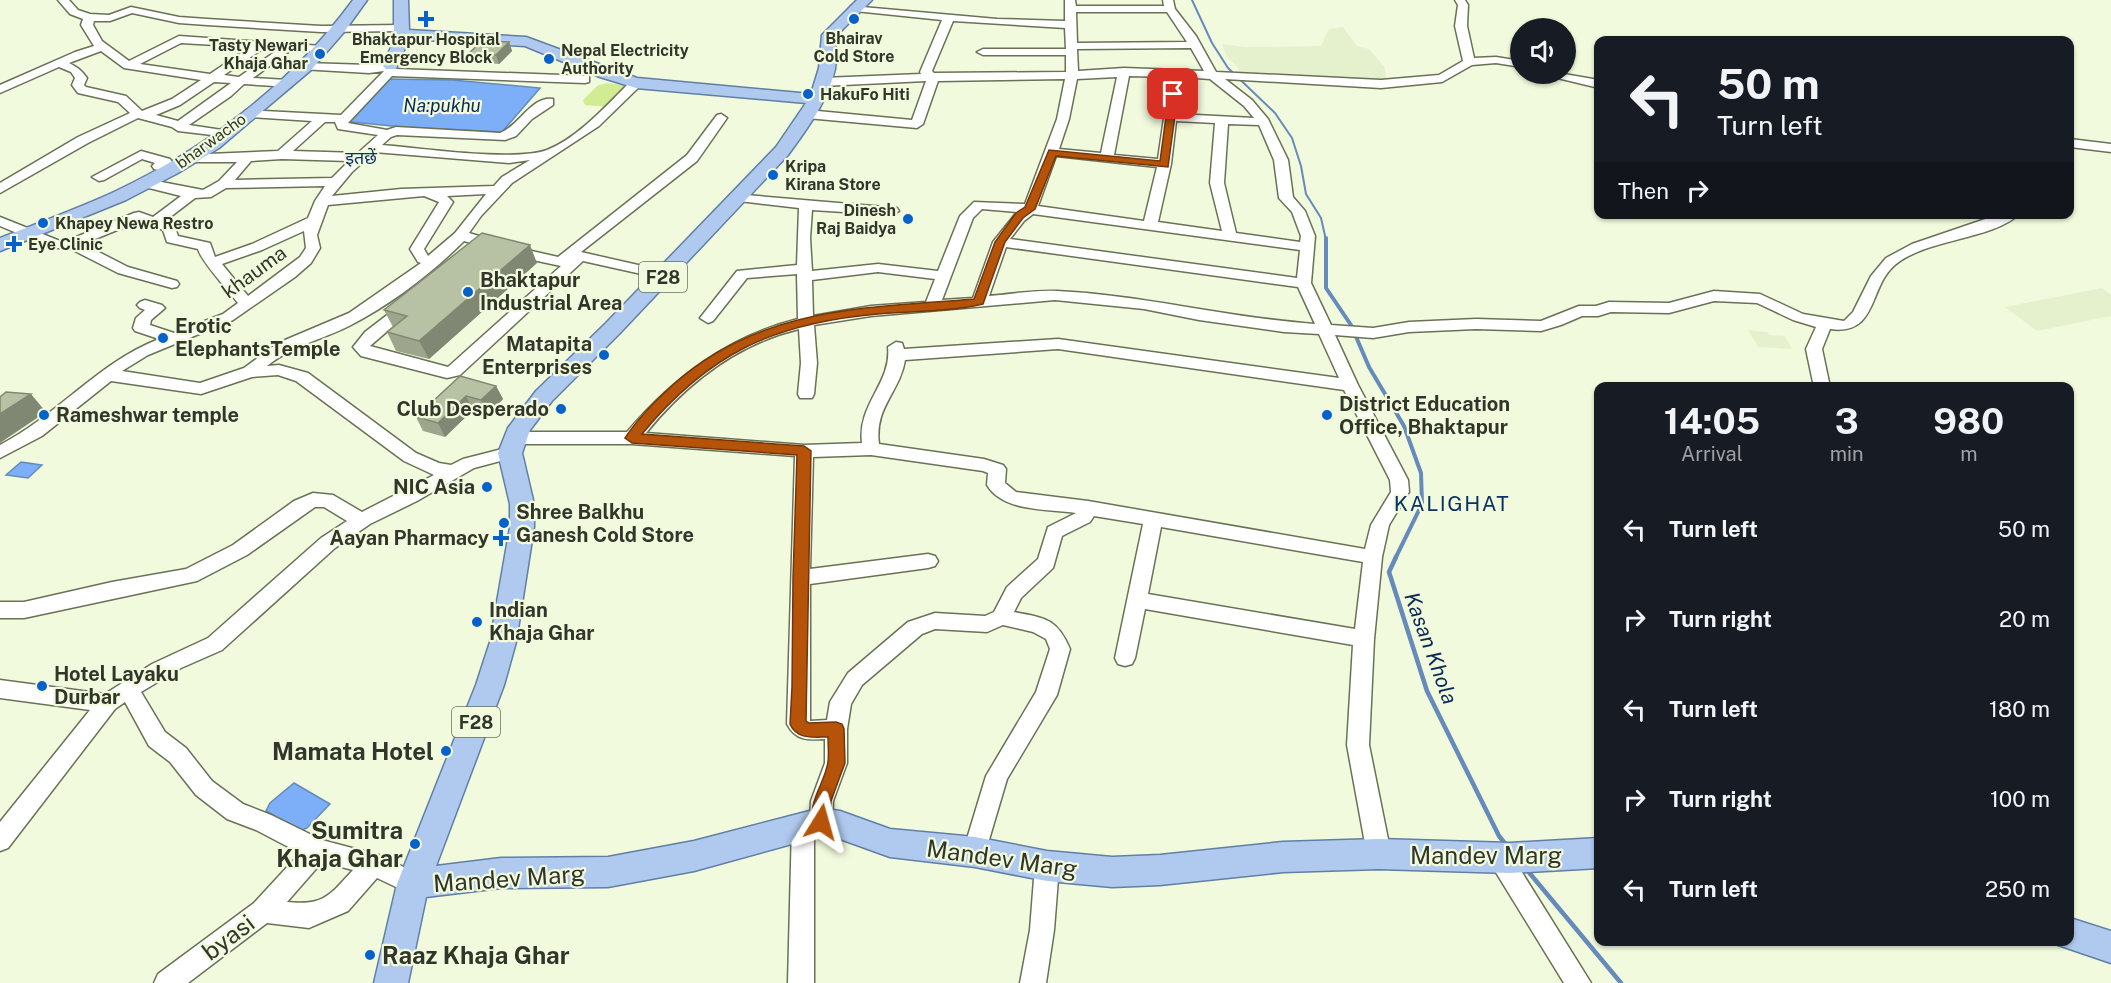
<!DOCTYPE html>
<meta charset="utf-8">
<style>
:root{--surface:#171b24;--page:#20242c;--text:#f1f3f6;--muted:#9ea1a6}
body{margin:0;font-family:"Public Sans","Noto Sans Devanagari",sans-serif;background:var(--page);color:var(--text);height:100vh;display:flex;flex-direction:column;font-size:22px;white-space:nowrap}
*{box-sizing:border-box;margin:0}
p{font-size:20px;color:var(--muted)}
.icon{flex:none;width:33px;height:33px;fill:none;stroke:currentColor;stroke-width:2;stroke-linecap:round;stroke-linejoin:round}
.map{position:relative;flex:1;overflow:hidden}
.drawer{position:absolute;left:1594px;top:382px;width:480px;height:564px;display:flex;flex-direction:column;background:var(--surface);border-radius:12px;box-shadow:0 2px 4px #0004}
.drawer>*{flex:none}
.top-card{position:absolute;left:1594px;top:36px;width:480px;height:183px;border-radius:12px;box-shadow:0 2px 4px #0004;background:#171b24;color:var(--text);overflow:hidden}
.tools{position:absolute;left:1510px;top:18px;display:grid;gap:12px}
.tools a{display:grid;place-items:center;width:66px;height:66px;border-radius:50%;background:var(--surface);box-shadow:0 2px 4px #0004;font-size:30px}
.pin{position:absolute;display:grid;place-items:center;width:51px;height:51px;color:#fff;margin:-26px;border-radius:12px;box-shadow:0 3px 9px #0006}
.me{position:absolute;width:66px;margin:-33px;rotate:8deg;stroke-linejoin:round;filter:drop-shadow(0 0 4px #0008)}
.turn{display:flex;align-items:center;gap:21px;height:126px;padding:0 24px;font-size:27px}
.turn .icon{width:78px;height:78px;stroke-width:2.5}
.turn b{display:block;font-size:42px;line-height:51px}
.then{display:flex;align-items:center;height:57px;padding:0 24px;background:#0003;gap:12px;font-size:22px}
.eta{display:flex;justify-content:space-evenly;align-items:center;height:102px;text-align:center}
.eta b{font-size:36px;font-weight:700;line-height:42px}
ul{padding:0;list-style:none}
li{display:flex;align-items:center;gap:18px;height:90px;padding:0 24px}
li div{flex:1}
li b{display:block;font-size:22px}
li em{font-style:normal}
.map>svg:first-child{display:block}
</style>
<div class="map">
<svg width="2111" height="983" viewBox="0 0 2111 983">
<rect width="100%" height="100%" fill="#f1fadd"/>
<path fill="#e5f1cd" d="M 1343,27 L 1357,46 L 1369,49 L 1384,66 L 1387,81 L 1240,75 L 1238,67 L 1227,57 L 1222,44 L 1245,47 L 1321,46 L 1329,29 Z
M 2102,288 L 2111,295 L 2111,316 L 2037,331 L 2005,307 Z
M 1748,330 L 1767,332 L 1769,335 L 1785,336 L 1792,349 L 1758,347 Z"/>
<path fill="#d2ec94" d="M 606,83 L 629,86 L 608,107 L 585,105 L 583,100 L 597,86 Z"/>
<path fill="#7caff7" stroke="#668bba" stroke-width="1.5" d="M 389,79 L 452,80 L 540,88 L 502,132 L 402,127 L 352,122 L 351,120 Z
M 21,462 L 42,465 L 28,478 L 6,475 Z
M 294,783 L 330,804 L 307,828 L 301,831 L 266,811 L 270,803 Z"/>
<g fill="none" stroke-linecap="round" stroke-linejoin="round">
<path stroke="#668bba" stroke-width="2" d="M 1192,0 L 1212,43 L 1228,68 L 1275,113 L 1292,138 L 1301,166 L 1306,194 L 1321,218 L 1326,240"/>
<path stroke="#668bba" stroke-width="4" d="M 1326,238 L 1326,288 L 1351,325 L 1369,367 L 1404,426 L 1421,473 L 1422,504 L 1395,559"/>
<path stroke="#668bba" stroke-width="4.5" d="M 1396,557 L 1389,572 L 1427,691 L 1499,836 L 1507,846
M 1527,870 L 1621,983"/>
<defs>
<path id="minor" d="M 58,0 L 69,0 L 78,10 L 90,14 L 109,15 L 131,7 L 179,17 L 207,19 L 321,26 L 402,25 L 408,28 L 402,31 L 321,32 L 207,25 L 179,23 L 132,13 L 110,21 L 94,21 L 93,25 L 102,41 L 129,61 L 179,36 L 322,46 L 328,49 L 322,52 L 291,50 L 253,78 L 287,80 L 291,81 L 291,87 L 244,84 L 231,96 L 189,125 L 229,131 L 231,134 L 229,137 L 178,131 L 172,127 L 138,118 L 88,143 L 0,193 L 0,183 L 78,137 L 130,113 L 118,102 L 78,93 L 72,85 L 75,78 L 71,72 L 59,67 L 0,93 L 0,85 L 75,52 L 94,46 L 81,25 L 83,19 L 70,14 ZM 181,43 L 250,47 L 210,74 L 140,64 ZM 264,48 L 279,49 L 239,77 L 224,75 ZM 101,51 L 124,68 L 201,80 L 172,99 L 142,111 L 126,96 L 86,87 L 84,85 L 87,78 C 81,70 77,67 69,63 ZM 214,82 L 231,83 L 178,121 L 156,115 L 180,105 Z
M 1065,0 L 1075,0 L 1076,6 L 1164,6 L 1163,0 L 1173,0 L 1175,9 L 1196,36 L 1216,72 L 1381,80 L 1439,75 L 1463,61 L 1455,26 L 1458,5 L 1455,0 L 1465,0 L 1468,5 L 1467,26 L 1474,58 L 1496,57 L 1521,61 L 1521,67 L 1496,63 L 1472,65 L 1442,82 L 1381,88 L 1225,79 L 1252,100 L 1268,119 L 1288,160 L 1293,197 L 1305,211 L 1315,236 L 1311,283 L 1331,325 L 1373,328 L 1409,322 L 1476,319 L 1541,321 L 1579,306 L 1596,306 L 1609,302 L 1669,303 L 1714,291 L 1760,294 L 1803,314 L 1844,321 L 1853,312 L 1871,276 L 1886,258 L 1912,244 L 2000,214 L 2019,214 C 1994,239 1927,239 1896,264 C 1868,286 1879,336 1830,329 L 1822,349 L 1830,387 L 1814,387 L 1806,349 L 1816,327 L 1793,320 L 1757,303 L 1714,301 L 1669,313 L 1611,312 L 1598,316 L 1582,316 L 1561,325 L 1541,331 L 1476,329 L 1409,332 L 1373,338 L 1335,335 L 1358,385 L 1408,480 L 1409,492 L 1389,525 L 1382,557 L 1374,639 L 1369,745 L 1391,854 L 1387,862 L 1379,865 L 1371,862 L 1367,854 L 1347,745 L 1353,645 L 1145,609 L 1135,658 L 1132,664 L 1125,666 L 1118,664 L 1115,658 L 1143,524 L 1094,516 L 1090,522 L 1062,536 L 1053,568 L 1021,598 L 1014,612 C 1045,618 1057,618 1070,649 L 1057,695 L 1007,779 L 983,860 L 975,863 L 967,860 L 963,852 L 986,776 L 1036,692 L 1050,649 L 1046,639 L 1033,632 L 1003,625 L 987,632 L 935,629 L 922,634 L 862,685 L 851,704 L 847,729 L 847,763 L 833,801 L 832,822 L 829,829 L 821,832 L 814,830 L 814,983 L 788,983 L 792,825 L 795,818 L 803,814 L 810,817 L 811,801 L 825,763 L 825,739 C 808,740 796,741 787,724 L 795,456 L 632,444 L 516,444 L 510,442 L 507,438 L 510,434 L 516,432 L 627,432 C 674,377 727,337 798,319 L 797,274 L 747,278 L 713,321 L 708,323 L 700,318 L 737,271 L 797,265 L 799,208 L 739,201 L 734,200 L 732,197 L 734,194 L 897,208 L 899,211 L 892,215 L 812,210 L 810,238 L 812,271 L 878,264 L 938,271 L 960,216 L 974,202 L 1025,204 L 1057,119 L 1065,79 L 938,81 L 923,124 L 917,128 L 807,118 L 801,114 L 807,110 L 912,120 L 926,81 L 823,86 L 817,82 L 823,78 L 921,74 L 920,72 L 942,20 L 855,11 L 850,8 L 851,6 L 997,19 L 1065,21 ZM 1076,12 L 1167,12 L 1187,42 L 1077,43 ZM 953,21 L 1065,28 L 1066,49 L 983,49 L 977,52 L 983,55 L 1066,55 L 1066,72 L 934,73 L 932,71 ZM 1191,48 L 1204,71 L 1124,68 L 1078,71 L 1077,49 ZM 1129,76 L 1170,77 L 1158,159 L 1114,155 ZM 1117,77 L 1101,153 L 1059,149 L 1069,119 L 1077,79 ZM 1181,77 L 1210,79 L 1244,106 L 1254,118 L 1177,114 ZM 1176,121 L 1215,123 L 1210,183 L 1222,231 L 1158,222 L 1171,164 ZM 1228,124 L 1259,125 L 1274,160 L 1279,198 L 1292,212 L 1301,236 L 1300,242 L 1236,233 L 1224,183 ZM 1056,156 L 1157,167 L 1144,221 L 1038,206 ZM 982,209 L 1017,212 L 993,242 L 973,298 L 942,300 L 973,218 ZM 1033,214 L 1300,250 L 1297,278 L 1010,239 L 1024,221 ZM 1006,247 L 1298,287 L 1315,324 C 1228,318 1144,295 1057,291 C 1035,290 1011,294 989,296 ZM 878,272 L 935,279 L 926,302 L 871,306 L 813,316 L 812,280 ZM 1055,300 L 1144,309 L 1199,320 L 1284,332 L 1319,334 L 1339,378 L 1058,339 L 904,349 L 902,343 L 896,342 L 888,347 C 892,383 857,404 862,443 L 804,445 L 646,433 C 686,384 736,344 799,329 L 801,363 L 798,394 L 800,398 L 812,398 L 814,394 L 817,363 L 814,325 L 871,316 ZM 1058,349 L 1344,390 L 1390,480 L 1391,492 L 1371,525 L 1365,549 L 1088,501 L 1016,492 L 1005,483 L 1006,469 L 1003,465 L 984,459 L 879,444 C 874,407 900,392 905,360 ZM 871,455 L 983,471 L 988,473 L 987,485 C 1003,512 1048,509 1076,513 L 1048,527 L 1038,559 L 1007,587 L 994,612 L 985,616 L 935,613 L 908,622 L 848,673 L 830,702 L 827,720 L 810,721 L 810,584 L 928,568 L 935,566 L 938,561 L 935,556 L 928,554 L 810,569 L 813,457 ZM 1161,527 L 1363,562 L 1355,629 L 1148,594 Z
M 305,63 L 369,65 L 395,64 L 396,69 L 589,76 L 589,82 L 585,83 L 392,76 L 348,123 L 387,130 L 396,127 L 500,133 C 518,127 532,95 553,99 L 553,105 L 532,119 L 516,136 L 505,140 L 397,135 L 391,137 L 382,145 C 422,148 513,162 547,150 C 578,138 608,104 632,80 L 640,80 L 640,86 L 599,126 L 512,183 L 481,216 L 469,233 L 523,249 L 558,257 L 687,155 L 717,115 L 721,114 L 727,118 L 697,161 L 581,252 L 669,272 L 671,275 L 669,278 L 664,279 L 583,261 L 460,375 L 447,378 L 361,356 L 353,347 L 365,332 L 404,302 L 409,300 L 417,305 L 414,308 L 370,346 L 448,367 L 561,266 L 514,256 L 464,241 C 431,274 390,305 349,326 C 321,340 292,346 267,366 L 279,365 L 308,373 L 416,453 L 439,463 L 451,465 L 463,459 L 510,447 L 516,449 L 519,453 L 516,457 L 474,468 L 417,501 L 370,524 L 335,548 L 222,650 L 181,668 L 141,692 L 165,732 L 186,748 L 212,781 L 243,804 L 271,815 L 322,840 L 382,856 L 421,876 L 425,884 L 421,892 L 413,895 L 377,878 L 348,911 L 318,924 L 309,928 L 267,923 L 188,983 L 154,983 L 158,974 L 254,903 L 300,853 L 256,830 L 227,819 L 196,795 L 170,762 L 149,746 L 125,702 L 115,709 L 8,848 L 0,851 L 0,822 L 90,710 L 0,698 L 0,680 L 105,694 L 152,664 L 208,638 L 321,538 L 347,521 L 324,507 L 315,507 L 247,555 L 197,581 L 24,618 L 0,618 L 0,602 L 24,602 L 112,582 L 186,569 L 233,545 L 294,501 L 313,493 L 333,495 L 362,512 L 434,475 L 404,461 L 296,381 L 278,375 L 252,377 L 201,394 L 111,381 L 42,436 L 0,458 L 0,445 C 58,415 99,362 159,339 L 135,331 L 133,328 L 136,318 L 145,310 L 140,308 L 137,305 L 140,302 L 145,300 L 162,305 L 165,308 L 151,320 L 150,325 L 174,333 L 223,314 L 238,303 C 228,290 201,261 198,249 L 167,242 L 163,230 L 139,221 L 83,244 L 128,267 L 177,281 L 179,284 L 177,287 L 172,288 L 118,273 L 69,248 L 53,248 L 0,226 L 0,217 L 60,241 L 69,240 L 134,213 L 139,212 L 153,217 L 181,196 L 141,186 L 139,183 L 141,180 L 146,179 L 203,190 L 219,181 L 237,162 L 190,162 L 183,158 L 185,155 L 278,151 L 312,121 L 250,117 L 246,116 L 244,113 L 246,110 L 341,115 L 384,71 L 369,73 L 301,69 L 301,65 ZM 325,122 L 335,122 L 338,129 L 378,135 L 358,153 L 293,151 ZM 374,152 L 509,163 L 530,160 L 502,177 L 494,186 L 401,189 L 332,196 L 352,172 ZM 282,159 L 349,161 L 332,178 L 235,180 L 251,161 ZM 325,186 L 315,201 L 308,218 L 252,244 L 215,257 L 210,243 L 178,236 L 174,225 L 165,221 L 195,198 L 211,197 L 226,188 ZM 486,194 L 455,233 L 428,256 L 424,249 L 453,202 L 447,196 ZM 424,196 L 439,202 L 410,249 L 418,262 L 421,263 L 349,313 L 278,343 L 244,368 L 200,383 L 122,371 L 148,355 L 233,320 L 295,277 L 311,263 L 320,248 L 317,235 L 328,205 ZM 304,231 L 306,248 L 300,257 L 248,296 L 222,264 L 262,250 ZM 322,862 L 353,870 C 330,895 324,906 287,902 Z
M 1547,74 L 1564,74 L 1599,80 L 1599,88 L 1549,76 Z
M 2070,139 L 2111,144 L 2111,152 L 2070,147 Z
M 141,151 L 170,159 L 172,162 L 170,165 L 179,169 L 172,173 L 154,169 L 152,166 L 155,163 L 142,159 L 104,180 L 99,181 L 92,177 Z
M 1500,847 L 1508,850 L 1591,983 L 1564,983 L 1492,866 L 1488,858 L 1492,850 Z
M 1047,855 L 1055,858 L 1059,866 L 1054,930 L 1046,983 L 1020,983 L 1030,930 L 1035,866 L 1039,858 Z"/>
<path id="major" d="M 353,0 L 367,0 L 344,32 L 311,70 L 219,148 L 178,173 L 126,200 L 0,251 L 0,238 C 38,223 77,209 114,192 C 206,149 293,82 353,0 Z
M 394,0 L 408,0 L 409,30 L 526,37 L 637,78 L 811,94 L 819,68 L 822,35 L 857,0 L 872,0 L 836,36 C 834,47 837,58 835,69 C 828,101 807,129 788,155 L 620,333 L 552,401 L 530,430 L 522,453 L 534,504 L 534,527 L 516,642 L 504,685 L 436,866 L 501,858 L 608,857 L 694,841 L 821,808 L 840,811 L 890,829 L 975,837 L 1047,851 L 1112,857 L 1160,855 L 1283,842 L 1379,839 L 1510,843 L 1599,838 L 1599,868 L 1510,873 L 1379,869 L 1283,872 L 1160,885 L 1112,887 L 1047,881 L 975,867 L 890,857 L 840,839 L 821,836 L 694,871 L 608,887 L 501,888 L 426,897 L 408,983 L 374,983 L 397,884 L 476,685 L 490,642 L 510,527 L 510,504 L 498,453 L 508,428 L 536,391 L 606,323 L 776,147 L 806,103 L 636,88 L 600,77 L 525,46 L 409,39 L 396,69 L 386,69 L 383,66 L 394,40 Z
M 2070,918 L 2111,931 L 2111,963 L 2058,945 L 2057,942 L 2070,942 Z"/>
</defs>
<use href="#minor" stroke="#697157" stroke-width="3"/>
<use href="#major" stroke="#617fa4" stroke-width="3"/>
<use href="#minor" fill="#fff" fill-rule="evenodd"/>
<use href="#major" fill="#b0caef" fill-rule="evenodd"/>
</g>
<path fill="#9da68d" d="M 509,42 L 512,51 L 499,64 L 471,62 L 468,54 Z
M 537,263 L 429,359 L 396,351 L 387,332 L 393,327 L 384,310 Z
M 460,376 L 496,386 L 503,399 L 488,414 L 473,410 L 445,437 L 423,431 L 416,417 Z"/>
<path fill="#808773" d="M 509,42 L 512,51 L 499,64 L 496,55 Z
M 530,245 L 537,263 L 429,359 L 419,341 Z
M 496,386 L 503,399 L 488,414 L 481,400 Z
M 31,394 L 46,412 L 0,443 L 0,414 Z
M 466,396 L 473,410 L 445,437 L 438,423 Z"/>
<path fill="#b7c1a4" stroke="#808773" stroke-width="1.5" d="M 482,41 L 509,42 L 496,55 L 468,54 Z
M 482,233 L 530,245 L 419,341 L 387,332 L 407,316 L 384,310 Z
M 460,376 L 496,386 L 481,400 L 466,396 L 438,423 L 416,417 Z
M 6,392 L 31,394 L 0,414 L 0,397 Z"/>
<path fill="#b45309" stroke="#753606" stroke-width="1.5" d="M 1173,92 L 1178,94 L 1168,167 L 1056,156 L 1035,209 L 1023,218 L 1005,242 L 983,304 C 950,312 912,311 878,314 C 774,323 709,353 642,434 L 804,446 L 811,451 L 806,721 L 809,723 L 836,722 L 842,724 L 844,729 L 845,763 L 831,801 L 830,822 L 827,827 L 821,830 L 815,827 C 805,804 825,784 828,762 C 829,754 828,745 828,737 C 813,737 797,740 790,724 L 792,687 L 793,578 L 797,455 L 632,443 L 625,438 C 638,418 656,400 674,384 C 760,307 865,308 974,299 L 995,242 L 1016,213 L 1025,207 L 1049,150 L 1160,161 L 1169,94 Z"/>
<g fill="#0661ca" stroke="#f1fadd" stroke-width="2">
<path d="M423 10h6v6h6v6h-6v6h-6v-6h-6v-6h6z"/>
<circle cx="854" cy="19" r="6"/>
<circle cx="320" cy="54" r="6"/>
<circle cx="549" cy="59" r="6"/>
<circle cx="808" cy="94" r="6"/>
<circle cx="773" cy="175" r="6"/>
<circle cx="908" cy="219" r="6"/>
<circle cx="43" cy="223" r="6"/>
<path d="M11 235h6v6h6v6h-6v6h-6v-6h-6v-6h6z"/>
<circle cx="468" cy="292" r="6"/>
<circle cx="163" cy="338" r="6"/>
<circle cx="604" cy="355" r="6"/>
<circle cx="561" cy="409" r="6"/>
<circle cx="44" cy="415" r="6"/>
<circle cx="1327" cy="415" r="6"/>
<circle cx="487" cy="487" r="6"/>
<circle cx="504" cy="523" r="6"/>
<path d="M498 529h6v6h6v6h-6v6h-6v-6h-6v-6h6z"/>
<circle cx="477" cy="622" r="6"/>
<circle cx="42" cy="686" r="6"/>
<circle cx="446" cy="751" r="6"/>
<circle cx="415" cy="844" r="6"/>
<circle cx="370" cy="955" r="6"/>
</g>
<g text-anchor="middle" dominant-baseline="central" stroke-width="4.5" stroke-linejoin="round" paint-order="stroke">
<g font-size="16" font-weight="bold" fill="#32362a" stroke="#f1fadd" text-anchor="start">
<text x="854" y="38" text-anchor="middle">Bhairav<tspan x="854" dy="18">Cold Store</tspan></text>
<text x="426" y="39" text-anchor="middle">Bhaktapur Hospital<tspan x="426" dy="18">Emergency Block</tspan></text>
<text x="308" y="45" text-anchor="end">Tasty Newari<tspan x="308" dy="18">Khaja Ghar</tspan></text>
<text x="561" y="50">Nepal Electricity<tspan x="561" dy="18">Authority</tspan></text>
<text x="820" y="94">HakuFo Hiti</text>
<text x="785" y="166">Kripa<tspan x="785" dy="18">Kirana Store</tspan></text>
<text x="896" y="210" text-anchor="end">Dinesh<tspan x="896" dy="18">Raj Baidya</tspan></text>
<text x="55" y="223">Khapey Newa Restro</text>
<text x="28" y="244">Eye Clinic</text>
</g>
<g font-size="16" fill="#32362a" stroke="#f1fadd">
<text transform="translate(211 141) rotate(-36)">bharwacho</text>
</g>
<g font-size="18" font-style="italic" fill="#082a56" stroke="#f1fadd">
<text x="442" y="105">Na:pukhu</text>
</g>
<g font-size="18" fill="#0a3164" stroke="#f1fadd">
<text x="361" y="157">इतछें</text>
</g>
<g fill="#f1fadd" stroke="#6b7160" stroke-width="1.5">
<rect x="639" y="262" width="48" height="30" rx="4.5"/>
<rect x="452" y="707" width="48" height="30" rx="4.5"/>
</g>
<g font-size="18" font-weight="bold" fill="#32362a">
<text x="663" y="277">F28</text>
<text x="476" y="722">F28</text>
</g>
<g font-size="20" fill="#32362a" stroke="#f1fadd">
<text transform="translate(254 272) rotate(-36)">khauma</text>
</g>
<g font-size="20" font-weight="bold" fill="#32362a" stroke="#f1fadd" text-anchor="start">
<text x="480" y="280">Bhaktapur<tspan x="480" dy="23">Industrial Area</tspan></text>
<text x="175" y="326">Erotic<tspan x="175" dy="23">ElephantsTemple</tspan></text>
<text x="592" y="344" text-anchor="end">Matapita<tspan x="592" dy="23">Enterprises</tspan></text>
<text x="1339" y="404">District Education<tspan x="1339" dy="23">Office, Bhaktapur</tspan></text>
<text x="549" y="409" text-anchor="end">Club Desperado</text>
<text x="56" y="415">Rameshwar temple</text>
<text x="475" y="487" text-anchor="end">NIC Asia</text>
<text x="516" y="512">Shree Balkhu<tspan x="516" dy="23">Ganesh Cold Store</tspan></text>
<text x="489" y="538" text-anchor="end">Aayan Pharmacy</text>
<text x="489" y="610">Indian<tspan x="489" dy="23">Khaja Ghar</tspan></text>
<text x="54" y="674">Hotel Layaku<tspan x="54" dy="23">Durbar</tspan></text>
</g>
<g font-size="21" letter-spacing="1.5" fill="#0a3164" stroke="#f1fadd">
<text x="1452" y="503">KALIGHAT</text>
</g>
<g font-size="21" font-style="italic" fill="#082a56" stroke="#f1fadd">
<text transform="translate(1431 648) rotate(70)">Kasan Khola</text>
</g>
<g font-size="24" font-weight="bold" fill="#32362a" stroke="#f1fadd" text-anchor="end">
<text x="434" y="751">Mamata Hotel</text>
<text x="403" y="830">Sumitra<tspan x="403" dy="28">Khaja Ghar</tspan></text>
<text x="382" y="955" text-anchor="start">Raaz Khaja Ghar</text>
</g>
<g font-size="24" fill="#32362a" stroke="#f1fadd">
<text x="1486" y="855">Mandev Marg</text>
<text transform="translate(1002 858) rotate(8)">Mandev Marg</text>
<text transform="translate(509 878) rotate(-4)">Mandev Marg</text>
<text transform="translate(228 937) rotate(-37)">byasi</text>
</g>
</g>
</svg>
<div class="tools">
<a><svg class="icon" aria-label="sound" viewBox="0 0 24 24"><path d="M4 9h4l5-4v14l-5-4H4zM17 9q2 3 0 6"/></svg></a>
</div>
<div class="pin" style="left:1173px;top:94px;background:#d93025"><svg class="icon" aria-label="arrive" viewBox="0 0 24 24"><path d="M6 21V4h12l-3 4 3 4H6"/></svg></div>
<svg class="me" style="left:821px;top:822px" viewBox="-20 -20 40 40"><path d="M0-17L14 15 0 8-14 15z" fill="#b45309" stroke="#fff" stroke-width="4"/></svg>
<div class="top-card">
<div class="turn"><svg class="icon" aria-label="left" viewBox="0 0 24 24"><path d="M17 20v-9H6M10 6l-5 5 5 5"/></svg><div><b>50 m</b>Turn left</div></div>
<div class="then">Then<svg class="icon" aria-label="right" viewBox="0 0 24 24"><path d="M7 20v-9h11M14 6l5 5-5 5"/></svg></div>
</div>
<section class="drawer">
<div class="eta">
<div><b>14:05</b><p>Arrival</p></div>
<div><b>3</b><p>min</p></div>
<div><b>980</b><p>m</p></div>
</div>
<ul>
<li><svg class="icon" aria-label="left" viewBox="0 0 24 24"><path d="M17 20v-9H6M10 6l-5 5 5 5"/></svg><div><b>Turn left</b></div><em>50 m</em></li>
<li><svg class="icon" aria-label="right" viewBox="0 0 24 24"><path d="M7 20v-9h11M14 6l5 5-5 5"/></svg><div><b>Turn right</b></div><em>20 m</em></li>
<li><svg class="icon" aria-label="left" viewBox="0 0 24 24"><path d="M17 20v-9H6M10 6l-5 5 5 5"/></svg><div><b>Turn left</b></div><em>180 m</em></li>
<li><svg class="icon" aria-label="right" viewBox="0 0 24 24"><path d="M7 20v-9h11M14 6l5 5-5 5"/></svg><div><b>Turn right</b></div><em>100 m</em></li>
<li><svg class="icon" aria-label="left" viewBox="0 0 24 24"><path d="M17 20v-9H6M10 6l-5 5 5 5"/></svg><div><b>Turn left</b></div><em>250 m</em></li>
</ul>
</section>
</div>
